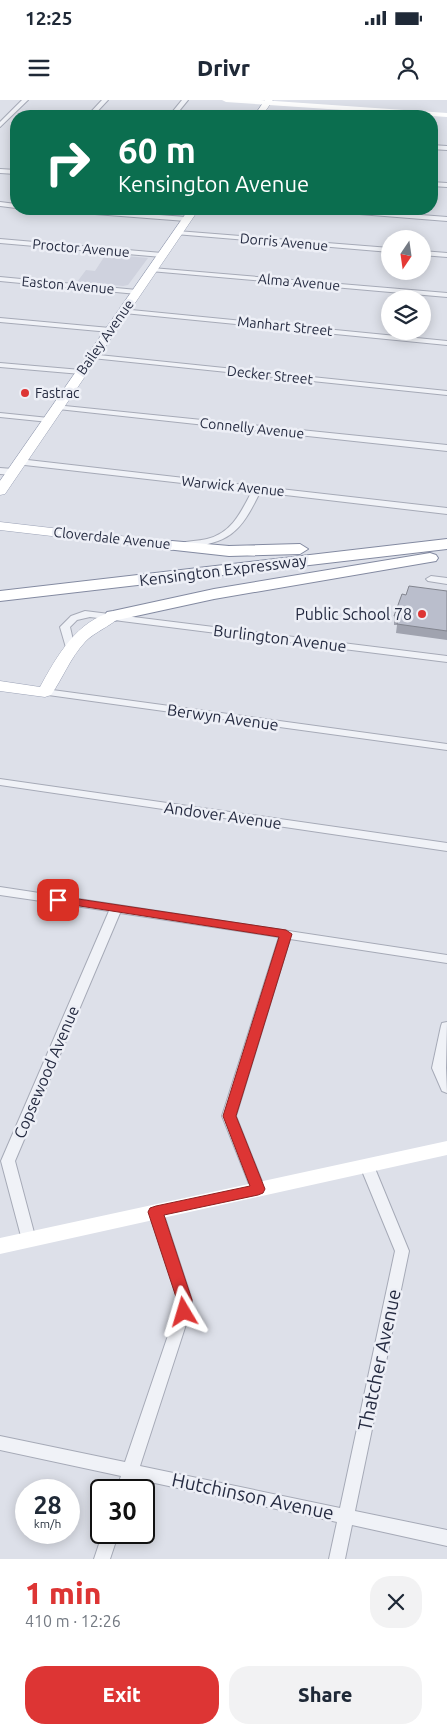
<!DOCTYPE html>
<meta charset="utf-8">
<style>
:root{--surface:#fff;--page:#f2f2f3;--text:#1f2937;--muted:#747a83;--accent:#dd3534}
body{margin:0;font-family:Ubuntu,sans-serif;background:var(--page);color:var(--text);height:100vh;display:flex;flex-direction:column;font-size:19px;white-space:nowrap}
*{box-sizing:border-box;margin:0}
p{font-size:16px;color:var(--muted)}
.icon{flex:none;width:28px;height:28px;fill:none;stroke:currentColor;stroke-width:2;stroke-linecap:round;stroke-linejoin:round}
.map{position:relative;height:1459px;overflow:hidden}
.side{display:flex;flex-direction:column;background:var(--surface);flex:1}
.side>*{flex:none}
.hud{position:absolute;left:10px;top:10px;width:428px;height:105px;border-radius:20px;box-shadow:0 2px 12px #0003;background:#0b6e4f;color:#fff;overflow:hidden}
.needle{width:32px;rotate:193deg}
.fabs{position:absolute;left:381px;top:130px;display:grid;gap:10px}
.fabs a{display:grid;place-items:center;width:50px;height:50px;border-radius:50%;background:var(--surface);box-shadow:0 2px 12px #0003;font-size:25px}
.speed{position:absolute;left:15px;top:1379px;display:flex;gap:10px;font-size:25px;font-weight:700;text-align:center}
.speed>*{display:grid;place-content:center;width:65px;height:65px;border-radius:50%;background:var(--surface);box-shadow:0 2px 12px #0003;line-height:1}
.speed small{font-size:12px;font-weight:400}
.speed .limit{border:2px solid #111;border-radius:8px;background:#fff;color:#111}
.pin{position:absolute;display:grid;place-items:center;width:42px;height:42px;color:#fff;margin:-21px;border-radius:10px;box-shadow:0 2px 8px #0006}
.me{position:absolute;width:55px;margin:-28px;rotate:353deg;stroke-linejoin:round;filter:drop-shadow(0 0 4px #0008)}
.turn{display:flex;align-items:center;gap:18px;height:105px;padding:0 25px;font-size:22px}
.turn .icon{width:65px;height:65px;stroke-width:2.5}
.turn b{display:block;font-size:35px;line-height:42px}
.round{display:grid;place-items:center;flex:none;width:52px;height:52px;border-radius:20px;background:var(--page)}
.overview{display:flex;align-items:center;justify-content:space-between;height:85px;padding:0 25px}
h1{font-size:30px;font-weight:800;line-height:38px;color:var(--accent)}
.cta{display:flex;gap:10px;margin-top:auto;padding:10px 25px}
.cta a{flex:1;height:58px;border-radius:20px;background:var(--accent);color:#fff;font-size:20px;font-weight:800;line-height:58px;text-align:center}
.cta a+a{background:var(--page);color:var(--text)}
.status{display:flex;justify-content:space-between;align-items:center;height:35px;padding:0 25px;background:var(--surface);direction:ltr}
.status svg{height:14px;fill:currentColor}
header{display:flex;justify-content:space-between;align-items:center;height:65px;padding:0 25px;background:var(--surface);font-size:22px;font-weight:800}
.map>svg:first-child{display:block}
</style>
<div class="status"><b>12:25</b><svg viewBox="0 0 49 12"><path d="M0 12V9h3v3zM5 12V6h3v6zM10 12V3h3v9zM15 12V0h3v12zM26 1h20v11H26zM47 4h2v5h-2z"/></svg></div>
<header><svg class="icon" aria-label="menu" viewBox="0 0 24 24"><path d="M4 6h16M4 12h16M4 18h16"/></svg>Drivr<svg class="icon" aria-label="person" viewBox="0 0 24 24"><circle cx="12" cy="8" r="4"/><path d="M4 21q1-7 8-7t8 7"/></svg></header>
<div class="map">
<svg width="447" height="1459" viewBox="0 0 447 1459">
<rect width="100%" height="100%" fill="#dde0e9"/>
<path fill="#cfd2de" d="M 120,109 L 185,109 L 179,117 L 118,112 Z
M 106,154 L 148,158 L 128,185 L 123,186 L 77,182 L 86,170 L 95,171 Z"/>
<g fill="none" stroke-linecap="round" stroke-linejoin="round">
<defs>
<path id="street" d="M 22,0 L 28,0 L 0,27 L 0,22 Z
M 102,0 L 108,0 L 93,16 L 87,16 Z
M 182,0 L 188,0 L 175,16 L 169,16 Z
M 431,45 L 447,46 L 447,50 L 431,49 Z
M 0,69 L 16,70 L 16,74 L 0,73 Z
M 431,82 L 447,83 L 447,87 L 431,86 Z
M 0,102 L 16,104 L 16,108 L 0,106 Z
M 53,109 L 78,109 L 186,117 L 189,119 L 186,121 L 56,111 Z
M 319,109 L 343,109 L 447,117 L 447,121 L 322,111 Z
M 177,131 L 390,148 L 390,152 L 175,134 L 175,132 Z
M 0,139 L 162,153 L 165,155 L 162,157 L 0,143 Z
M 422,151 L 447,153 L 447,157 L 422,155 Z
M 152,168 L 447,193 L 447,197 L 150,171 L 150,169 Z
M 0,177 L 137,190 L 141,192 L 137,194 L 0,181 Z
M 121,209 L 447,241 L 447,245 L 124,213 L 121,213 Z
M 0,218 L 110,228 L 114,230 L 110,232 L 0,222 Z
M 89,254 L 447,291 L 447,295 L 92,258 L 89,258 Z
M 0,263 L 81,270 L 85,272 L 81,274 L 0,267 Z
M 55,305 L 447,345 L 447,351 L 58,309 L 54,307 Z
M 0,313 L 49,318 L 53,320 L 49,322 L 0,317 Z
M 19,359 L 447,408 L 447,414 L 260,392 C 240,434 229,443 183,448 L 180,447 L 180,443 C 189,441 198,441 207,439 C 232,433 241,412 252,391 L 16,364 L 15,362 Z
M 0,368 L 13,369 L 17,372 L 13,375 L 0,374 Z
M 431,476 L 447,478 L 447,484 L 428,481 L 426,479 Z
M 85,511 L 447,556 L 447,562 L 90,517 L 77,520 L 70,527 L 75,549 L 73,551 L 67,551 L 60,527 L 71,516 Z
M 45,589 L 447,644 L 447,650 L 41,594 L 40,592 Z
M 0,679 L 447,743 L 447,751 L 0,685 Z
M 0,787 L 447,855 L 447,863 L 290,839 L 236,1016 L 265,1089 L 263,1093 L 258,1094 L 253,1093 L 251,1089 L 222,1016 L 279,837 L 120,813 L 15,1061 L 36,1140 L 34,1144 L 29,1146 L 24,1144 L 22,1140 L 1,1061 L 109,811 L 0,795 Z
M 447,922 L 446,968 L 447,993 L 442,991 L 432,968 L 441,926 L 442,923 Z
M 367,1061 L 372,1062 L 374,1066 L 409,1151 L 355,1411 L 447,1430 L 447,1446 L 352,1425 L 345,1459 L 329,1459 L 337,1422 L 136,1379 L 132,1390 L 116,1390 L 121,1376 L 0,1350 L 0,1336 L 125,1362 L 178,1206 L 178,1200 L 149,1112 L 151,1108 L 156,1107 L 161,1108 L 163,1112 L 192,1200 L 192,1206 L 140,1366 L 340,1408 L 395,1151 L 360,1066 L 362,1062 Z
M 103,1432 L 119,1432 L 110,1459 L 94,1459 Z"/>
<path id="primary" d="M 265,0 L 273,0 L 262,16 L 254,16 Z
M 189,109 L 199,109 L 5,394 L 0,395 L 0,381 Z
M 0,422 L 172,442 L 179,446 L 172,450 L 0,430 Z
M 113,512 L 120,516 C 115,524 94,532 85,542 C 70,558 63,578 51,595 L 45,597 L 0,591 L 0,581 L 40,587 C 57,556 77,520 113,512 Z"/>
<path id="highway" d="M 447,439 L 447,449 L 0,501 L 0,491 Z
M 172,441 L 229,446 L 300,444 L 308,449 L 300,454 L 229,456 L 166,449 L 164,446 L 166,443 Z
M 430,453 L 436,455 L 438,458 L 436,461 L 214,499 L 113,521 L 107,520 L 104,516 L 107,512 L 113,511 L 214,489 Z"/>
</defs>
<use href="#street" stroke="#a6aab7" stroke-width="2"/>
<use href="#primary" stroke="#9ba2b6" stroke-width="1"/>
<use href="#highway" stroke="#838aa1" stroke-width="2"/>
<use href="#street" fill="#f0f2f7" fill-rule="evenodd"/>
<path fill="#fff" fill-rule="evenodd" d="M 222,0 L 260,0 L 447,13 L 447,17 L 226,2 Z
M 447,1041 L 447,1055 L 0,1154 L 0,1138 Z"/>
<use href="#primary" fill="#fff" fill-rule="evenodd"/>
<use href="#highway" fill="#fff" fill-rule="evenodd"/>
</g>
<path fill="#a0a3af" d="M 447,491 L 447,540 L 396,533 L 397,525 L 394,525 L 394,516 Z"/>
<path fill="#babecc" stroke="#82858f" d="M 409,486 L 447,491 L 447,531 L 397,524 L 399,516 L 394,516 L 402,494 L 406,495 Z"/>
<path fill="#dd3534" stroke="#902222" d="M 58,796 L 286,830 L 292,834 L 236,1016 L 265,1089 L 263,1093 L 258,1095 L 164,1115 L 192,1200 L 189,1216 L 184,1218 L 178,1216 L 176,1212 L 177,1200 L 148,1112 L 150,1108 L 156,1106 L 250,1086 L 223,1016 L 279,837 L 54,802 L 52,800 Z"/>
<g fill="#dd3534" stroke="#edeff6" stroke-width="2">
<circle cx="25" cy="293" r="5"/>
<circle cx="422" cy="514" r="5"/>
</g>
<g text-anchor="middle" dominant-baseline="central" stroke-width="5" stroke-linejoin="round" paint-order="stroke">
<g font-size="14" fill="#252b41" stroke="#edeff6">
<text transform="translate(284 142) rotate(5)">Dorris Avenue</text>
<text transform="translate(81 148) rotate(5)">Proctor Avenue</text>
<text transform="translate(299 182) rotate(5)">Alma Avenue</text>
<text transform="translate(68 185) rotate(5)">Easton Avenue</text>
<text transform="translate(285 226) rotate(6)">Manhart Street</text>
<text transform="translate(105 237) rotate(-55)">Bailey Avenue</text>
<text transform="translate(270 275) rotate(6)">Decker Street</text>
<text transform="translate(252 328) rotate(6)">Connelly Avenue</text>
<text transform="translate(233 386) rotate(6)">Warwick Avenue</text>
<text transform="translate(112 438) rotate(6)">Cloverdale Avenue</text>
</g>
<g font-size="14" fill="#252b41" stroke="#edeff6" text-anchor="start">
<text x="35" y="293">Fastrac</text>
</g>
<g font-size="16" fill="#252b41" stroke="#edeff6">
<text transform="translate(223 470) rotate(-7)">Kensington Expressway</text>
<text transform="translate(280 538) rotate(7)">Burlington Avenue</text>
<text transform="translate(223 617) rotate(8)">Berwyn Avenue</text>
<text transform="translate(223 715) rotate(8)">Andover Avenue</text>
<text transform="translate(46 972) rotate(-67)">Copsewood Avenue</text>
</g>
<g font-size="16" fill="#252b41" stroke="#edeff6" text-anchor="end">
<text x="412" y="514">Public School 78</text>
</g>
<g font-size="19" fill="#252b41" stroke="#edeff6">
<text transform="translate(379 1260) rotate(-78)">Thatcher Avenue</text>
<text transform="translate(253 1396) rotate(12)">Hutchinson Avenue</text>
</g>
</g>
</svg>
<div class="fabs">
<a><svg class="needle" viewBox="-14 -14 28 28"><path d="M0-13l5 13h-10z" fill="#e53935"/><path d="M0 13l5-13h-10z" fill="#747a83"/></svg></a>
<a><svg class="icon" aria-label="layers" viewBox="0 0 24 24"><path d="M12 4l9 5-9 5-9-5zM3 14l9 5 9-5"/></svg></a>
</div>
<div class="speed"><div>28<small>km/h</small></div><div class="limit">30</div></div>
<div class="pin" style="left:58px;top:800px;background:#d93025"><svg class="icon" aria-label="arrive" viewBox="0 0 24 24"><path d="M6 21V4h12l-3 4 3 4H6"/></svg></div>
<svg class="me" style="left:184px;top:1212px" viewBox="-20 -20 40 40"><path d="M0-17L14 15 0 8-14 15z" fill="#dd3534" stroke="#fff" stroke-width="4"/></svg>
<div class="hud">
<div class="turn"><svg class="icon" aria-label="right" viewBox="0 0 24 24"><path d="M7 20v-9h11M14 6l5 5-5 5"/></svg><div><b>60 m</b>Kensington Avenue</div></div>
</div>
</div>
<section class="side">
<div class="overview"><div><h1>1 min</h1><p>410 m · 12:26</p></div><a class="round"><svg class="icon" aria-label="close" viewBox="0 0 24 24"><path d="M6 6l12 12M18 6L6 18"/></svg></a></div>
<div class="cta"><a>Exit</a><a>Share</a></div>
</section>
